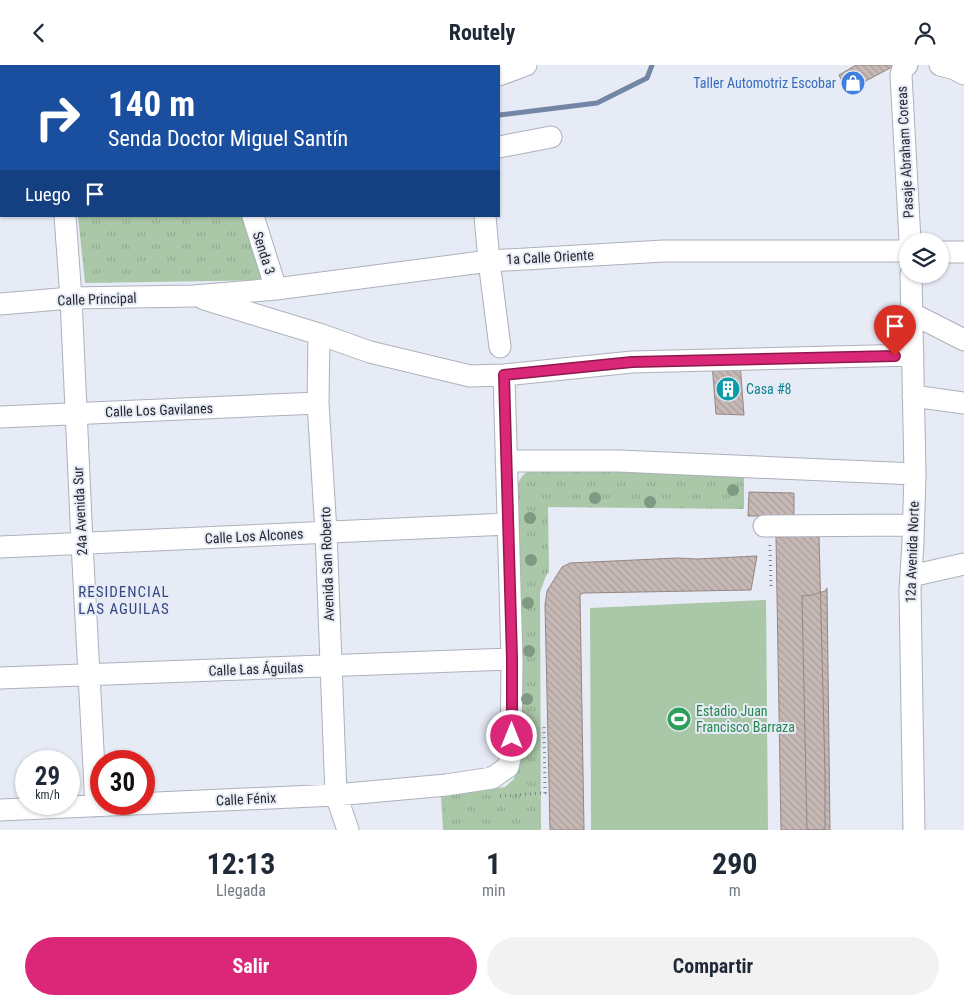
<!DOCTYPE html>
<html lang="es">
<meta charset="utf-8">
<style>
:root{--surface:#fff;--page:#f2f2f3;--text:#1f2937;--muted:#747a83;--accent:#db2777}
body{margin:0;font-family:"Roboto Condensed",sans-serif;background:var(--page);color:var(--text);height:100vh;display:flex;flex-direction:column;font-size:19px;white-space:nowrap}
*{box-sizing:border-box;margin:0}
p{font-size:16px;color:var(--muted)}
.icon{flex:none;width:28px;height:28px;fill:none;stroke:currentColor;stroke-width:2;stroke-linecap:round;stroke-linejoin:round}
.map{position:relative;height:765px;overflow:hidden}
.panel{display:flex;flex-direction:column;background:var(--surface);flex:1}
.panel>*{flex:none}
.banner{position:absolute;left:0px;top:0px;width:500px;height:152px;box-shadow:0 1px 4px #0004;background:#1a4fa0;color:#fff;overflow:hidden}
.fabs{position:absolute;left:899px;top:168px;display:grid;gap:10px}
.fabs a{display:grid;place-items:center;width:50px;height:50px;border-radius:50%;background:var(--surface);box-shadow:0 1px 4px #0004;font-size:25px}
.speed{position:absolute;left:15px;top:685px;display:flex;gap:10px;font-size:25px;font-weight:700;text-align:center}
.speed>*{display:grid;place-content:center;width:65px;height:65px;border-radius:50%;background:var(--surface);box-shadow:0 1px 4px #0004;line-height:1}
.speed small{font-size:12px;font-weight:400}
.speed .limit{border:8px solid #d22;background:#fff;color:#111}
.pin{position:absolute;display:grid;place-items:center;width:42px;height:42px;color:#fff;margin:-51px -21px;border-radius:50% 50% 50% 0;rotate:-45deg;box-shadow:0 0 5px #0007}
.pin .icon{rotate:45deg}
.me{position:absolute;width:55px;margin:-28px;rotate:0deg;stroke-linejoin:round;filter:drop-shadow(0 0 4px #0008)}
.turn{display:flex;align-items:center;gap:18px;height:105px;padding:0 25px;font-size:22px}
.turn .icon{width:65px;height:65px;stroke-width:2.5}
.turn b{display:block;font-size:35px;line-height:42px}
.then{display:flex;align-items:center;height:48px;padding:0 25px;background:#0003;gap:10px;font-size:19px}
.eta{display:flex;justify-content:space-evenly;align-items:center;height:85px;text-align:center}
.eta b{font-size:30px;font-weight:700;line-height:35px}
.primary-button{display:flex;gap:10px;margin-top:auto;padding:10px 25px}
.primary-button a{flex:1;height:58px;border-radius:30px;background:var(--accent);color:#fff;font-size:20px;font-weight:700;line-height:58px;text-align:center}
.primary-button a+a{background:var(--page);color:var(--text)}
header{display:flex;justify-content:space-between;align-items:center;height:65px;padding:0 25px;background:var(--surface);font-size:22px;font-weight:700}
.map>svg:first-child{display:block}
</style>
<header><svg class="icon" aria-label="back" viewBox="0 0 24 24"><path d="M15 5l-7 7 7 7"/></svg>Routely<svg class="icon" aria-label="person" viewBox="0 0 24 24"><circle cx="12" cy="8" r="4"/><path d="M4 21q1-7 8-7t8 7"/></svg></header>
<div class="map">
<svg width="964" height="765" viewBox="0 0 964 765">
<defs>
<pattern id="park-tufts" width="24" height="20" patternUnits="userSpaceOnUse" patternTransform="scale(1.25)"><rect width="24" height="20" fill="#aac7a7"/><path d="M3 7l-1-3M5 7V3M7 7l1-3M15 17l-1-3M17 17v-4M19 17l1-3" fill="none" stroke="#92ab90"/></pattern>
<pattern id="building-back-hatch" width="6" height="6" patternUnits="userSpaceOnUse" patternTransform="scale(1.25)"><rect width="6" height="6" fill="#c6b8b4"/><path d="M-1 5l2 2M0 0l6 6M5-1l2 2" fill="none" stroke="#aa9e9b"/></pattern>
</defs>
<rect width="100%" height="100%" fill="#e6ebf6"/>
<path fill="url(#park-tufts)" d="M 78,151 L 244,151 L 265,215 L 85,218 Z
M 533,404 L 744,410 L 744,444 L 548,442 L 549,507 L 546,511 L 540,527 L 541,765 L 443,765 L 441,731 L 505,722 L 514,714 L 516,705 L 517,422 C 520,412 524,408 533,404 Z"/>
<path fill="#aac7a7" d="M 766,535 L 768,765 L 591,765 L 590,543 Z"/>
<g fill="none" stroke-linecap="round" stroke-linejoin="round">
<path stroke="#7386a5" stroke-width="5" d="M 499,50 L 597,38 L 647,13 L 652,0"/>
</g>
<path fill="url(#building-back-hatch)" stroke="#948784" d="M 856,0 L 891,0 L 892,2 L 847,26 L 839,10 Z
M 712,298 L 740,298 L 744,350 L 716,349 Z
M 749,427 L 794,428 L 794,451 L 748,451 Z
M 819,471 L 825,708 L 825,765 L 781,765 L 776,472 Z
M 757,491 L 751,525 L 583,528 L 580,530 L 584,765 L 550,765 L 545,540 L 547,526 L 562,502 L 570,498 L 677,493 L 697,494 Z
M 827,523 L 830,765 L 807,765 L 802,531 L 812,530 L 825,526 Z"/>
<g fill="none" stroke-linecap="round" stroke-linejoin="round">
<defs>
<path id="minor" d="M 33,0 L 34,1
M 460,0 L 460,1
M 907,0 L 903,3 L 901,10 L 910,176
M 940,0 L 955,4 L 964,9
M 240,1 L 244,0
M 499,10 L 526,0
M 499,82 L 551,72
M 0,131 L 1,131
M 65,151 L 71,233 L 82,478 L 96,741
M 253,151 L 276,224
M 485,151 L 489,196 L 500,282
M 940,187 L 964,187
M 911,209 L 915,409 L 913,477 L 910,525 L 914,765
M 204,234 L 319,269 L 370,287 L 470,311 L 504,310 L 632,297 L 913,290
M 0,239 L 71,233 L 194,231 L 276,224 L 489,196 L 664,186 L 908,186
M 913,249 L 964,275
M 319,269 L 318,338 L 326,467 L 336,730 L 348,765
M 913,331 L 964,338
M 0,352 L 318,338
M 506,396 L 619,396 L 915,409
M 764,461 L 913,460
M 0,482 L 508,459
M 911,511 L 964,499
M 0,613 L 512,594
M 0,745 L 336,730 L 446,720 L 492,713 L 508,702 L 511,690 L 512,594 L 504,310"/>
</defs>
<use href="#minor" stroke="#acb1bc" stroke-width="23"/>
<path stroke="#7f828a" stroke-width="3" stroke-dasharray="1 4" stroke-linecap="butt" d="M 770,480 L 771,522
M 500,731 L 545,728 L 544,662 L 548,662"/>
<use href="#minor" stroke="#fff" stroke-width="21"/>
</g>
<g fill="#7e9a82">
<circle cx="733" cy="425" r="6"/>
<circle cx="595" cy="433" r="6"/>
<circle cx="650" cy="437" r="6"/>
<circle cx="530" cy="453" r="6"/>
<circle cx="531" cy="495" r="6"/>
<circle cx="528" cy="538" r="6"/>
<circle cx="529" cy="586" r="6"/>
<circle cx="527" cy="634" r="6"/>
</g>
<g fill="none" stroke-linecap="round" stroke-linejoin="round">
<defs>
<path id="route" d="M 512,671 L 512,594 L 504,310 L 632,297 L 895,291"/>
</defs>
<use href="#route" stroke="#8e194d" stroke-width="12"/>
<use href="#route" stroke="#db2777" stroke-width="9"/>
</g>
<defs>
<symbol id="shop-disc" viewBox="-11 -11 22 22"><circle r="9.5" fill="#3f7fe0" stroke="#e6ebf6"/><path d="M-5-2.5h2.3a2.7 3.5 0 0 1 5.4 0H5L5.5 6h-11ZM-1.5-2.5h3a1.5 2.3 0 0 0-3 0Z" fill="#fff"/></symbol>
<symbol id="building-disc" viewBox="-11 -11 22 22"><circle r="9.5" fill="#0f9aa8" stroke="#e6ebf6"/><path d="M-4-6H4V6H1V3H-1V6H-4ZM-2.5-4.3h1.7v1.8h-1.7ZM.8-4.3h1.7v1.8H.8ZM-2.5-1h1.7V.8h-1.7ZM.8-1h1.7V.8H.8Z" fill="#fff"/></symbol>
<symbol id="stadium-disc" viewBox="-11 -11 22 22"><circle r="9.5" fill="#2e9e5b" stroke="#e6ebf6"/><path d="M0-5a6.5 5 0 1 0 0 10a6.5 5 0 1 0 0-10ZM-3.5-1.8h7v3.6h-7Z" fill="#fff"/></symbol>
</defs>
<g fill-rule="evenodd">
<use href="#shop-disc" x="839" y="4" width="28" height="28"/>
<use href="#building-disc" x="714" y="310" width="28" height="28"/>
<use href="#stadium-disc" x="665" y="640" width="28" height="28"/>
</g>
<g text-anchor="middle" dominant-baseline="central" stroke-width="4" stroke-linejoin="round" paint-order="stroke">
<g font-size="14" fill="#366cbe" stroke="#e6ebf6" text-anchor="end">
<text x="836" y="18">Taller Automotriz Escobar</text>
</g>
<g font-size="14" fill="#26282d" stroke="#e6ebf6">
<text transform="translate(905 87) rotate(-93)">Pasaje Abraham Coreas</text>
<text transform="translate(264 188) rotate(72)">Senda 3</text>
<text transform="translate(550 192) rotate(-3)">1a Calle Oriente</text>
<text transform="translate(97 234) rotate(-2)">Calle Principal</text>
<text transform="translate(159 345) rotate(-2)">Calle Los Gavilanes</text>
<text transform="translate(80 446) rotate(-93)">24a Avenida Sur</text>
<text transform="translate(254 471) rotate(-3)">Calle Los Alcones</text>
<text transform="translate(912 487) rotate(-88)">12a Avenida Norte</text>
<text transform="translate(327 499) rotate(-92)">Avenida San Roberto</text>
<text transform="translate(256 604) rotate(-2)">Calle Las Águilas</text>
<text transform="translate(246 734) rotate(-3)">Calle Fénix</text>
</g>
<g font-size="14" fill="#0d838f" stroke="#e6ebf6" text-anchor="start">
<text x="746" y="324">Casa #8</text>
</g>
<g font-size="14" fill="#27864d" stroke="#e6ebf6" text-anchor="start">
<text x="696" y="646">Estadio Juan<tspan x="696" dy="16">Francisco Barraza</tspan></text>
</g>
<g font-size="15" letter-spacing="1" fill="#344781" stroke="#e6ebf6">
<text x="124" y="527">RESIDENCIAL<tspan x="124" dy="17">LAS AGUILAS</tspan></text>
</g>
</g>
</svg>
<div class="fabs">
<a><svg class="icon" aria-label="layers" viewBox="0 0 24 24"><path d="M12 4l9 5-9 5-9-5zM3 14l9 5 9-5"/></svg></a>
</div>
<div class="speed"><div>29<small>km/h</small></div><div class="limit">30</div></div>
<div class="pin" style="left:895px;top:291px;background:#d93025"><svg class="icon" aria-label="arrive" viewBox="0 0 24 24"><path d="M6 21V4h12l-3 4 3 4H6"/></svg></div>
<svg class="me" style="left:512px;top:671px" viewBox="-20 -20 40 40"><circle r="17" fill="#db2777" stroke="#fff" stroke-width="3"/><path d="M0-11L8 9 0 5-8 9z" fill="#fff"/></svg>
<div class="banner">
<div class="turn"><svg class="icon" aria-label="right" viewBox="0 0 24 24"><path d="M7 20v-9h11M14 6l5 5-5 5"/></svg><div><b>140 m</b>Senda Doctor Miguel Santín</div></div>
<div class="then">Luego<svg class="icon" aria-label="arrive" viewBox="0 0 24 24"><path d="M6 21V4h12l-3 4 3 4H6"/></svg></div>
</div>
</div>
<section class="panel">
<div class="eta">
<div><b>12:13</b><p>Llegada</p></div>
<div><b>1</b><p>min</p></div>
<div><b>290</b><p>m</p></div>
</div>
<div class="primary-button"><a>Salir</a><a>Compartir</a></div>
</section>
